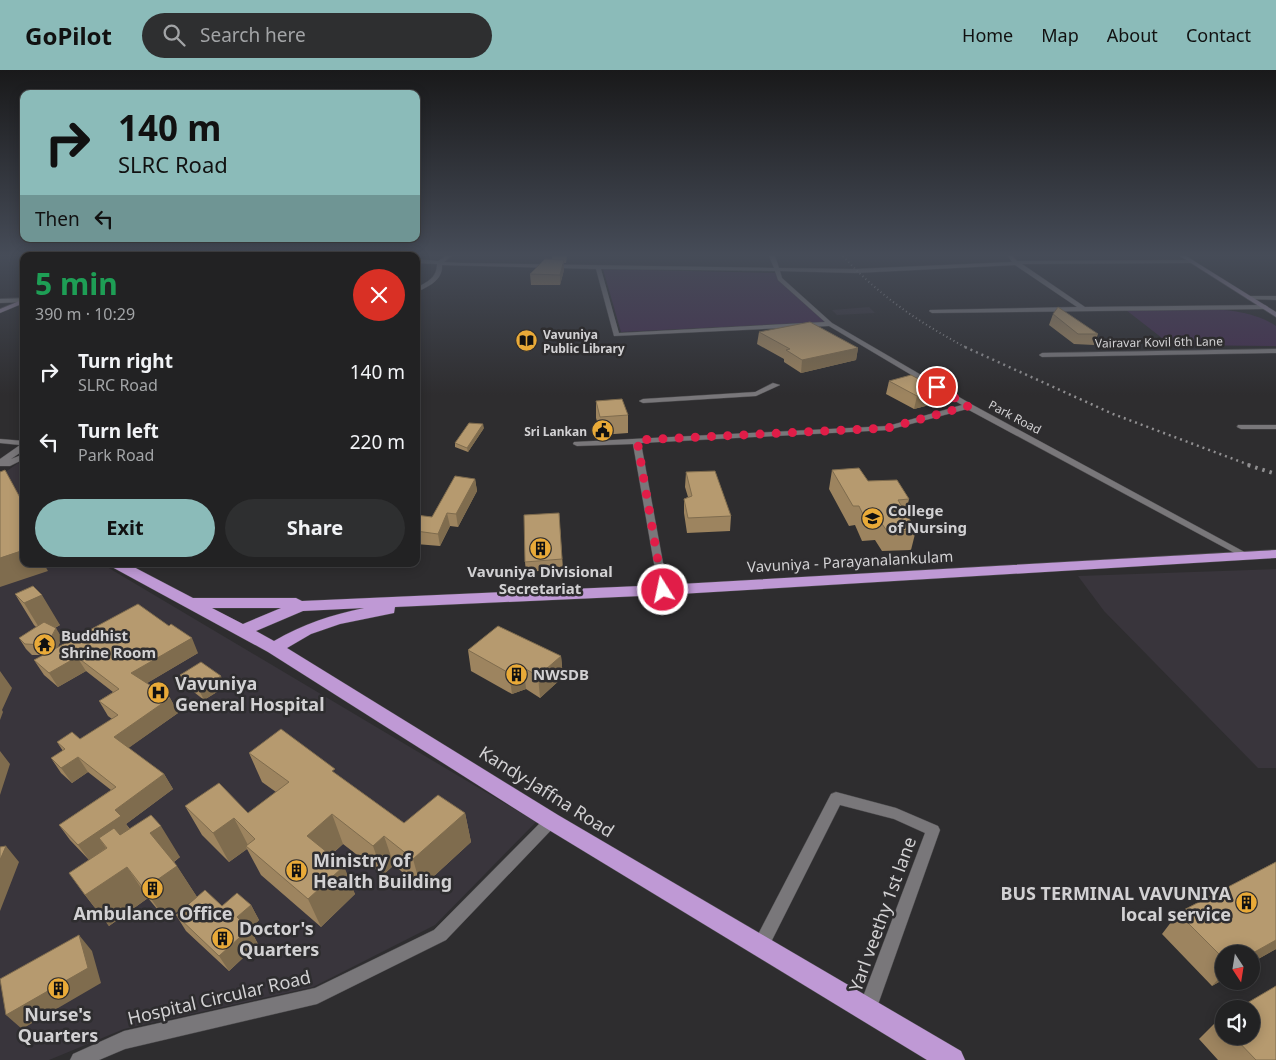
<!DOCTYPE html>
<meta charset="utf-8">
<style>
:root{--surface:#222223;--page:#2e2f30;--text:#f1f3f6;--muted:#a2a4a6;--line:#3f3f41;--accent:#8bbbb9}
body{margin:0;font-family:"Noto Sans",sans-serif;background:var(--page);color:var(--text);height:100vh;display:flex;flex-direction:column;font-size:19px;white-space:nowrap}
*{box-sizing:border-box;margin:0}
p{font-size:16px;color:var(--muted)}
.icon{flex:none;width:28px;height:28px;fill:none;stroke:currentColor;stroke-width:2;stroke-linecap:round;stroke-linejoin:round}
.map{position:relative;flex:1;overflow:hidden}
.panel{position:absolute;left:20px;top:182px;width:400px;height:315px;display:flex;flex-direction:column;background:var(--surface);border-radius:10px;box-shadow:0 2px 12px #0003,0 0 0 1px var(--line)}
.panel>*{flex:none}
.hud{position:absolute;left:20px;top:20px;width:400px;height:152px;border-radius:10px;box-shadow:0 2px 12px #0003,0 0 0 1px var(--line);background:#8bbbb9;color:#111;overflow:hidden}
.needle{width:32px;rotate:168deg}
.fabs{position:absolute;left:1215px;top:875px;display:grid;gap:10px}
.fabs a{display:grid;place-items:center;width:45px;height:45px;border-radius:50%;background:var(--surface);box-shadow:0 2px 12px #0003,0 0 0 1px var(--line);font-size:25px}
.pin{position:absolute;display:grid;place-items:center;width:42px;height:42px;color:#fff;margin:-21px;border:2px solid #fff;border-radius:50%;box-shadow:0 1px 5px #0007}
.me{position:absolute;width:55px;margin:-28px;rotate:350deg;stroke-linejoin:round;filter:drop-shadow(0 0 4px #0008)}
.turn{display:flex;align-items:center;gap:18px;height:105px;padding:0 15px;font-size:22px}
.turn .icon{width:65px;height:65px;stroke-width:2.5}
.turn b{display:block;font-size:35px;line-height:42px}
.then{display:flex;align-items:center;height:48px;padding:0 15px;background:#0003;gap:10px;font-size:19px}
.round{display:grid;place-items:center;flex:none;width:52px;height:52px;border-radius:26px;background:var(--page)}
.head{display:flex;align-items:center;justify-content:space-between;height:85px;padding:0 15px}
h1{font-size:30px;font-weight:700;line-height:38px;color:#1e9e55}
.primary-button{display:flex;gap:10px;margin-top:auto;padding:10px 15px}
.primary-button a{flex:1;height:58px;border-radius:30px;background:var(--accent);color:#111;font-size:20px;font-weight:700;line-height:58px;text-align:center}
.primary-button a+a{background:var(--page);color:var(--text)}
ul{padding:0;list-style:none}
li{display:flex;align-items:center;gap:15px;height:70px;padding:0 15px}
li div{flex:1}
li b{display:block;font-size:19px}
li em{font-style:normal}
header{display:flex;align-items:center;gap:30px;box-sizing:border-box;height:70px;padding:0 25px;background:var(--accent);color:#111}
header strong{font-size:24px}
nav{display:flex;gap:28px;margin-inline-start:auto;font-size:18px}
.search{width:350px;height:45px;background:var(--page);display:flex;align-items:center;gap:12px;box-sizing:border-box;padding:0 18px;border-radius:28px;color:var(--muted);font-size:19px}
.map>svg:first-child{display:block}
</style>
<header>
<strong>GoPilot</strong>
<div class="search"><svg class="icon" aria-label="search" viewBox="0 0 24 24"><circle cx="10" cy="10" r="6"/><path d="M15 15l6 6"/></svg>Search here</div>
<nav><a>Home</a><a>Map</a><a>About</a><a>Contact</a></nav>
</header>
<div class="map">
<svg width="1276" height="990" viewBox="0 0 1276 990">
<rect width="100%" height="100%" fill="#2e2d2f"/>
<path fill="#39353c" d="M 869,237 L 875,243 L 837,245 L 832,240 Z
M 18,393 L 24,396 L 24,494 L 102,494 L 536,752 L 435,855 L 313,917 L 124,959 L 49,990 L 0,990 L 0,406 Z
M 1276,499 L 1276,698 L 1258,698 L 1104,541 L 1078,506 Z"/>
<path fill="#442f4f" d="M 603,199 L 776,203 L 826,252 L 621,262 Z
M 1126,240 C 1169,240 1241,231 1276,256 L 1276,276 L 1171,275 Z"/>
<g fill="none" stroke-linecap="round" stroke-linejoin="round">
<defs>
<path id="street" d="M 446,186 L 452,186 L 444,192 L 461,193 L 774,198 L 769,186 L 775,186 L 779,198 L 855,199 L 1012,192 L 1008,186 L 1013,186 L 1017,191 L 1193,190 L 1191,193 L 1022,194 L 1085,237 L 1265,235 L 1268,237 L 1265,239 L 932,243 L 929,241 L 930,240 L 1077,237 L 1015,195 L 855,203 L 780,201 L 782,208 L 832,253 L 971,334 L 1250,485 L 1245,488 L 1242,487 L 967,339 L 888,360 L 641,373 L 668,520 L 667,522 L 659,522 L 633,374 L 577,376 L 573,374 L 574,372 L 888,356 L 962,335 L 829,256 L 614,266 L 596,199 L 442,195 C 443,210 428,217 416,222 L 416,218 C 427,212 437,208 437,194 L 416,193 L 416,189 L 438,191 ZM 601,199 L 775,201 L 778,210 L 825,252 L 619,263 Z
M 1249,226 L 1276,226 L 1276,230 L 1247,229 L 1247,227 Z
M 24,228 L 24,232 L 0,233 L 0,229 Z
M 1276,279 L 1276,283 L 1042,287 L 1039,285 L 1042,283 Z
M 773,313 L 780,315 L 756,326 L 643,333 L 639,331 L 643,329 L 755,322 Z
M 1238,355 L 1276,355 L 1276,359 L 1241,359 L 1237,357 Z
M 0,369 L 24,371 L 24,380 L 11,389 L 24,384 L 24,389 L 10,396 L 0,396 L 0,389 L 20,375 L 0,373 Z
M 836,722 L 896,738 L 938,756 L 940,760 L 876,940 L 873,946 L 867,949 L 861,946 L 858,940 L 925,763 L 894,749 L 840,735 L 766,882 L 760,884 L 754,882 L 752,876 L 831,724 Z
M 551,745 L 556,747 L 558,751 L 556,755 L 446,870 L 317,934 L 125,979 L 99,990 L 70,990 L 73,984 L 124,961 L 315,918 L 434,860 L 546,747 Z"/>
<path id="secondary" d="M 1180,186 L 1186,186 L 1276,242 L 1276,247 Z
M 24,229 L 24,233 L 0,243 L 0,239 Z"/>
<path id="highway" d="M 1276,480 L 1276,488 L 663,525 L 395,537 L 394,543 L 340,554 L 311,564 L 287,578 L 558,745 L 961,981 L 965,990 L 927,990 L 544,757 L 268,582 L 112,497 L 110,494 L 128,494 L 193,528 L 296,528 L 302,531 L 663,515 ZM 212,538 L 281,538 L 243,554 ZM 364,538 C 331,545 303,554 274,571 L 256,561 L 303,541 Z"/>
</defs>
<use href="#street" stroke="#4b4a4c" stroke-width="1"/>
<use href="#secondary" stroke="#4b4a4c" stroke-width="1"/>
<use href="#highway" stroke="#4b4a4c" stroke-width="1"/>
<use href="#street" fill="#79777a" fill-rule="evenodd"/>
<use href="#secondary" fill="#8e8195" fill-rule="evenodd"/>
<use href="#highway" fill="#bf99d5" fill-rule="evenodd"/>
<path stroke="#908f91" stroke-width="2" stroke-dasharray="1 3" stroke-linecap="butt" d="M 843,186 C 879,226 920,253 967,278"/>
<path stroke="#908f91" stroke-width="2.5" stroke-dasharray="2 4" stroke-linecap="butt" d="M 965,277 L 1113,344 L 1252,396"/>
<path stroke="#908f91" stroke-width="4" stroke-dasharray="2.5 5" stroke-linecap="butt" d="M 1248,395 L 1276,404"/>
</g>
<path fill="#9d845f" d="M 552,186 L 567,186 L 566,193 L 564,193 L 564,200 L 560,215 L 531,215 L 530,204 L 552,190 Z
M 1053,244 L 1098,264 L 1094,275 L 1074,274 L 1049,255 Z
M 759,262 L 858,278 L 856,290 L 801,303 L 784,292 L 784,289 L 757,274 Z
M 889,311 L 937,333 L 914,339 L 886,324 Z
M 596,331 L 628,345 L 628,363 L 601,365 L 596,348 Z
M 484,358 L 468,382 L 455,377 L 455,373 Z
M 832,400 L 868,411 L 909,429 L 906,443 L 916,460 L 911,480 L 882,481 L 875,470 L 862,471 L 855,455 L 849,456 L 829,419 Z
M 686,402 L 731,446 L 730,461 L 687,463 L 684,443 L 684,429 L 688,427 L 685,417 Z
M 475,409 L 477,421 L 458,457 L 450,456 L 440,476 L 416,474 L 416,445 L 432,447 Z
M 559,443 L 563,499 L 526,502 L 525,492 Z
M 15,524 L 60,555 L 55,558 L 62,568 L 57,578 L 198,583 L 147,613 L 170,628 L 178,643 L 128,678 L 164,704 L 173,719 L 126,754 L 130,759 L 180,787 L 174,792 L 197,827 L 166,850 L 148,828 L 109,856 L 85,825 L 89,790 L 70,770 L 59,755 L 111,720 L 88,702 L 72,713 L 61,703 L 51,688 L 63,681 L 57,672 L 80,669 L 112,649 L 108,646 L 99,631 L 113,622 L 86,601 L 58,617 L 44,605 L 34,590 L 44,585 L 32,585 L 26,579 L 19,568 L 36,557 L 34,555 Z
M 468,580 L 561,586 L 563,607 L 540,628 L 526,619 L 512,624 L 471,601 Z
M 180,605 L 225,617 L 204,630 L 185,615 Z
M 249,683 L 336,704 L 404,753 L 465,743 L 471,772 L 421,818 L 394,795 L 383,805 L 343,774 L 331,785 L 355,824 L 321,857 L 261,805 L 247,779 L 229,792 L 202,765 L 185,736 L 248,743 L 276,722 L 262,712 Z
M 1276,792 L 1276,879 L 1251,893 L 1251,884 L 1224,884 L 1224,909 L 1212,916 L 1162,864 L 1178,843 Z
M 251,835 L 259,850 L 250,859 L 258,874 L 229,901 L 186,861 L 176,845 L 222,836 Z
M 1224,947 L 1224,966 L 1251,966 L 1276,990 L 1218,990 L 1199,969 L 1218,950 Z"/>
<path fill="#7f6c4e" d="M 564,190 L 564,200 L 560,215 L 560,205 Z
M 858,278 L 856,290 L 801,303 L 802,290 Z
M 940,320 L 937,333 L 914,339 L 917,326 Z
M 483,354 L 484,358 L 468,382 L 467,378 Z
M 475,409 L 477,421 L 458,457 L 456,444 Z
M 447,443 L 450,456 L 440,476 L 438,464 Z
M 24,480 L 24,494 L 44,494 L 48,501 L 0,517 L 0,488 Z
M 42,525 L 60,555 L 43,564 L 24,533 Z
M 56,558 L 62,568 L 54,585 L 47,575 Z
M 192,568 L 198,583 L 139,618 L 131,603 Z
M 561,586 L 563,607 L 540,628 L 538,606 Z
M 77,587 L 86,601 L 58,617 L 49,603 Z
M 524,598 L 526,619 L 512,624 L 509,603 Z
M 0,601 L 12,618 L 2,640 L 3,642 L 0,650 Z
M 221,606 L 225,617 L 204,630 L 199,620 Z
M 170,628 L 178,643 L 123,682 L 114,667 Z
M 0,681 L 10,694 L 0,725 Z
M 78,687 L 88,702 L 72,713 L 61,698 Z
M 164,704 L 173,719 L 126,754 L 130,760 L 107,777 L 99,768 L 106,778 L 89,790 L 78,775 L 115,740 Z
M 465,743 L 471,772 L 421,818 L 413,789 Z
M 332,744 L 343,774 L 319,795 L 307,766 Z
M 234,748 L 249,777 L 246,776 L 247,779 L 229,792 L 213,763 Z
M 161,756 L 180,787 L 170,794 L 150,763 Z
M 384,766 L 394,795 L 383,805 L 373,776 Z
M 6,776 L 19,792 L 0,841 L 0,790 Z
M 177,796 L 197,827 L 166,850 L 144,819 Z
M 344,796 L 355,824 L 321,857 L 308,829 Z
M 127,797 L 148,828 L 109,856 L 85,825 Z
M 251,835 L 259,850 L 250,859 L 258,874 L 229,901 L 219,886 L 237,847 Z
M 79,865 L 92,881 L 101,913 L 22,959 L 6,945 Z
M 1276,870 L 1276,879 L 1251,893 L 1251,884 Z
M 1224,903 L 1224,909 L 1212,916 Z"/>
<path fill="#b69a6f" stroke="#7f6c4e" d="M 545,189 L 564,190 L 560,205 L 530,204 Z
M 1058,237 L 1098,264 L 1078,264 L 1053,244 Z
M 810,252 L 858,278 L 802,290 L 786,280 L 790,279 L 759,262 Z
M 911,305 L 940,320 L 917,326 L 889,311 Z
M 622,329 L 628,345 L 600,347 L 596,331 Z
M 469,353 L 483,354 L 467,378 L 455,373 Z
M 859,398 L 868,411 L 897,410 L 909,429 L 898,430 L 916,460 L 887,461 L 880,451 L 866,451 L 859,436 L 853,436 L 832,400 Z
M 5,400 L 24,435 L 24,480 L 0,488 L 0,402 Z
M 715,401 L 731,446 L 688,448 L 684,429 L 692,426 L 686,402 Z
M 455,406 L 475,409 L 456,444 L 447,443 L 438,464 L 416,461 L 416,445 L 432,447 Z
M 559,443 L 562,489 L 525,492 L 524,445 Z
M 33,516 L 42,525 L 24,533 L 15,524 Z
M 138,534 L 169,556 L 171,554 L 192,568 L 131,603 L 170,628 L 114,667 L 164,704 L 115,740 L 121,746 L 78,775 L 59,755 L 116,717 L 78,687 L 61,698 L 51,688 L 65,679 L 57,672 L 72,662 L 80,669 L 118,645 L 99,631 L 119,619 L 77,587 L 49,603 L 34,590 Z
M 44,552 L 56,558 L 47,575 L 25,574 L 19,568 Z
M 498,556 L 561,586 L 538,606 L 524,598 L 509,603 L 468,580 Z
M 201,592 L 221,606 L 199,620 L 180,605 Z
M 281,659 L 335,699 L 332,701 L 404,753 L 438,725 L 465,743 L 413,789 L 384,766 L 373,776 L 332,744 L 307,766 L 344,796 L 308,829 L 246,776 L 255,769 L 234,748 L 213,763 L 185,736 L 219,713 L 248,743 L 289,712 L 249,683 Z
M 151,745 L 161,756 L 150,763 L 177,796 L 144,819 L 127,797 L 85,825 L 69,803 L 107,778 L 99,768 L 114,758 L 120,765 Z
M 6,776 L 0,790 L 0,777 Z
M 1276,792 L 1276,870 L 1251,884 L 1224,884 L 1224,889 L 1178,843 Z
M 205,820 L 222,836 L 237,823 L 251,835 L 237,847 L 249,859 L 219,886 L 176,845 Z
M 79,865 L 88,898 L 6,945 L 0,909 Z
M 1276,916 L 1276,990 L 1256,990 L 1233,966 L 1251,966 L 1251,939 L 1237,939 Z
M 1224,947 L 1224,956 L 1218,950 Z"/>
<linearGradient id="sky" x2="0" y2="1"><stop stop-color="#19191a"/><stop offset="0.57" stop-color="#464c58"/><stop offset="1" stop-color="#464c58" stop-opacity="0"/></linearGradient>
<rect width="1276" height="325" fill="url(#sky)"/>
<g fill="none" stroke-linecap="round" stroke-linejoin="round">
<path stroke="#e11d48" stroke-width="9" stroke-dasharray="0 16.2" d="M 663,520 L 637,370 L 888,358 L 968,336 L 937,317"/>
</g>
<defs>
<symbol id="library-disc" viewBox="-11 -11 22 22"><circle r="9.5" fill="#e9aa38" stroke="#2e2d2f"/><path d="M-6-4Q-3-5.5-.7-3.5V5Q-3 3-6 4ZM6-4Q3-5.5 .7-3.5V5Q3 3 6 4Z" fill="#111"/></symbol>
<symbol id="civic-disc" viewBox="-11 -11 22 22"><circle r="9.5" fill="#e9aa38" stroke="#2e2d2f"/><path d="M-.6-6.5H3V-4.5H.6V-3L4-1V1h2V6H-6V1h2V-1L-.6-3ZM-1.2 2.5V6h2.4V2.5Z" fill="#111"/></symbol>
<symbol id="university-disc" viewBox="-11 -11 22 22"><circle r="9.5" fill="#e9aa38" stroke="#2e2d2f"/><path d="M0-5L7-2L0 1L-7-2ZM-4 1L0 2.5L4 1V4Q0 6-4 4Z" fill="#111"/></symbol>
<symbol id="building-disc" viewBox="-11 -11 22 22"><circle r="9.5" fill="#e9aa38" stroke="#2e2d2f"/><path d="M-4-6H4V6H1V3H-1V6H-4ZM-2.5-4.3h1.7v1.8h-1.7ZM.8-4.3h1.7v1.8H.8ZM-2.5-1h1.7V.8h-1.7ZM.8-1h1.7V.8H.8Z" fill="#111"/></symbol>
<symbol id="temple-disc" viewBox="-11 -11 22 22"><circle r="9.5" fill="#e9aa38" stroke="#2e2d2f"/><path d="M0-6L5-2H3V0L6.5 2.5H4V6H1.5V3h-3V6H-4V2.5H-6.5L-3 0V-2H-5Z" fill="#111"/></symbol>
<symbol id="hospital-disc" viewBox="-11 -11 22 22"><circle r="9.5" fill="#e9aa38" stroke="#2e2d2f"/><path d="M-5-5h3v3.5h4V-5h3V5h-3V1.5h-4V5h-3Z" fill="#111"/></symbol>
</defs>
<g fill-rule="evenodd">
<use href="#library-disc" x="514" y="258" width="25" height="25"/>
<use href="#civic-disc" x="590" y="348" width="25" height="25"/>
<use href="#university-disc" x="860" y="436" width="25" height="25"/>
<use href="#building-disc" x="528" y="466" width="25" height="25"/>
<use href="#temple-disc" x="32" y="562" width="25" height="25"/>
<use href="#building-disc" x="504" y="592" width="25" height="25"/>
<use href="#hospital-disc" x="146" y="610" width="25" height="25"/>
<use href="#building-disc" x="284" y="788" width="25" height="25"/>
<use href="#building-disc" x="140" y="806" width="25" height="25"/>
<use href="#building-disc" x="1234" y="820" width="25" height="25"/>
<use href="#building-disc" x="210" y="856" width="25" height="25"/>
<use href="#building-disc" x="46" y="906" width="25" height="25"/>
</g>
<g text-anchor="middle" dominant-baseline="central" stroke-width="5" stroke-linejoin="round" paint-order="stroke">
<g font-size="12" font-weight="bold" fill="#d2d1d3" stroke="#2e2d2f" text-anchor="start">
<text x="543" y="264">Vavuniya<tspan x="543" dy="14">Public Library</tspan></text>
<text x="587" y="361" text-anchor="end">Sri Lankan</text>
</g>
<g font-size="12" fill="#d2d1d3" stroke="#2e2d2f">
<text transform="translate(1159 272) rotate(-1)">Vairavar Kovil 6th Lane</text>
<text transform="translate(1015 347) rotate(28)">Park Road</text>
</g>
<g font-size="15" font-weight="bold" fill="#d2d1d3" stroke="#2e2d2f" text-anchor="start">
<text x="888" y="440">College<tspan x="888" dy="17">of Nursing</tspan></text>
<text x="540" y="501" text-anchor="middle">Vavuniya Divisional<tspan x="540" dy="17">Secretariat</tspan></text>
<text x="61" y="565">Buddhist<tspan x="61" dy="17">Shrine Room</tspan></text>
<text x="533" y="604">NWSDB</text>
</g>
<g font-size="15" fill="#d2d1d3" stroke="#2e2d2f">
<text transform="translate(850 491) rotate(-3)">Vavuniya - Parayanalankulam</text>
</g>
<g font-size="18" font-weight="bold" fill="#d2d1d3" stroke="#2e2d2f" text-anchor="start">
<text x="175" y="613">Vavuniya<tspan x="175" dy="21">General Hospital</tspan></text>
<text x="313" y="790">Ministry of<tspan x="313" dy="21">Health Building</tspan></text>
<text x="1231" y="823" text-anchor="end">BUS TERMINAL VAVUNIYA<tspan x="1231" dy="21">local service</tspan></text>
<text x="153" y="843" text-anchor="middle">Ambulance Office</text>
<text x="239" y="858">Doctor's<tspan x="239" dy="21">Quarters</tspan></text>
<text x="58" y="944" text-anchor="middle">Nurse's<tspan x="58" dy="21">Quarters</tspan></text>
</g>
<g font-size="18" fill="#d2d1d3" stroke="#2e2d2f">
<text transform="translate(547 721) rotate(32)">Kandy-Jaffna Road</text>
<text transform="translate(882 844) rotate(-70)">Yarl veethy 1st lane</text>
<text transform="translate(219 927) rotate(-13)">Hospital Circular Road</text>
</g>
</g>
</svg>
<div class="fabs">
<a><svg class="needle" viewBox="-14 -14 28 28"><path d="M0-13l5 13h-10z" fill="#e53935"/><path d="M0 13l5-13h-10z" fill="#a2a4a6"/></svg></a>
<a><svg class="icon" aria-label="sound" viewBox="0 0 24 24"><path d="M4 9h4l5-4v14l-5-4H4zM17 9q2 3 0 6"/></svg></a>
</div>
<div class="pin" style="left:937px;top:317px;background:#d93025"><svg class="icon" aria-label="arrive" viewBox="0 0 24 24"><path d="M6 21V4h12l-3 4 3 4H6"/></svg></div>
<svg class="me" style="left:663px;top:520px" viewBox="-20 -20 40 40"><circle r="17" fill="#e11d48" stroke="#fff" stroke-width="3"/><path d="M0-11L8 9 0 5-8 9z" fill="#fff"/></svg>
<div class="hud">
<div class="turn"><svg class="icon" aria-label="right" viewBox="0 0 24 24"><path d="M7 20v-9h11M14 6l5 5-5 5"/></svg><div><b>140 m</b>SLRC Road</div></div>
<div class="then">Then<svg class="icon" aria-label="left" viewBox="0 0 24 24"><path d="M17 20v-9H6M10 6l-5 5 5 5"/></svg></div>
</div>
<section class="panel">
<div class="head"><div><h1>5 min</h1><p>390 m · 10:29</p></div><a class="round" style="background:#d93025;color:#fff"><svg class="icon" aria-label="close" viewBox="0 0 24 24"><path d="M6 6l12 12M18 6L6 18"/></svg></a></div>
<ul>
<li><svg class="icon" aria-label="right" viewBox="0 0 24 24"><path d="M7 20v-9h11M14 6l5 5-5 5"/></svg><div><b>Turn right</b><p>SLRC Road</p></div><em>140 m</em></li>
<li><svg class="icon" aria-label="left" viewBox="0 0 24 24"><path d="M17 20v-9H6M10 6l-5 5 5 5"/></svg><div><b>Turn left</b><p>Park Road</p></div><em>220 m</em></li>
</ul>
<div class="primary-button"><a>Exit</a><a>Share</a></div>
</section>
</div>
